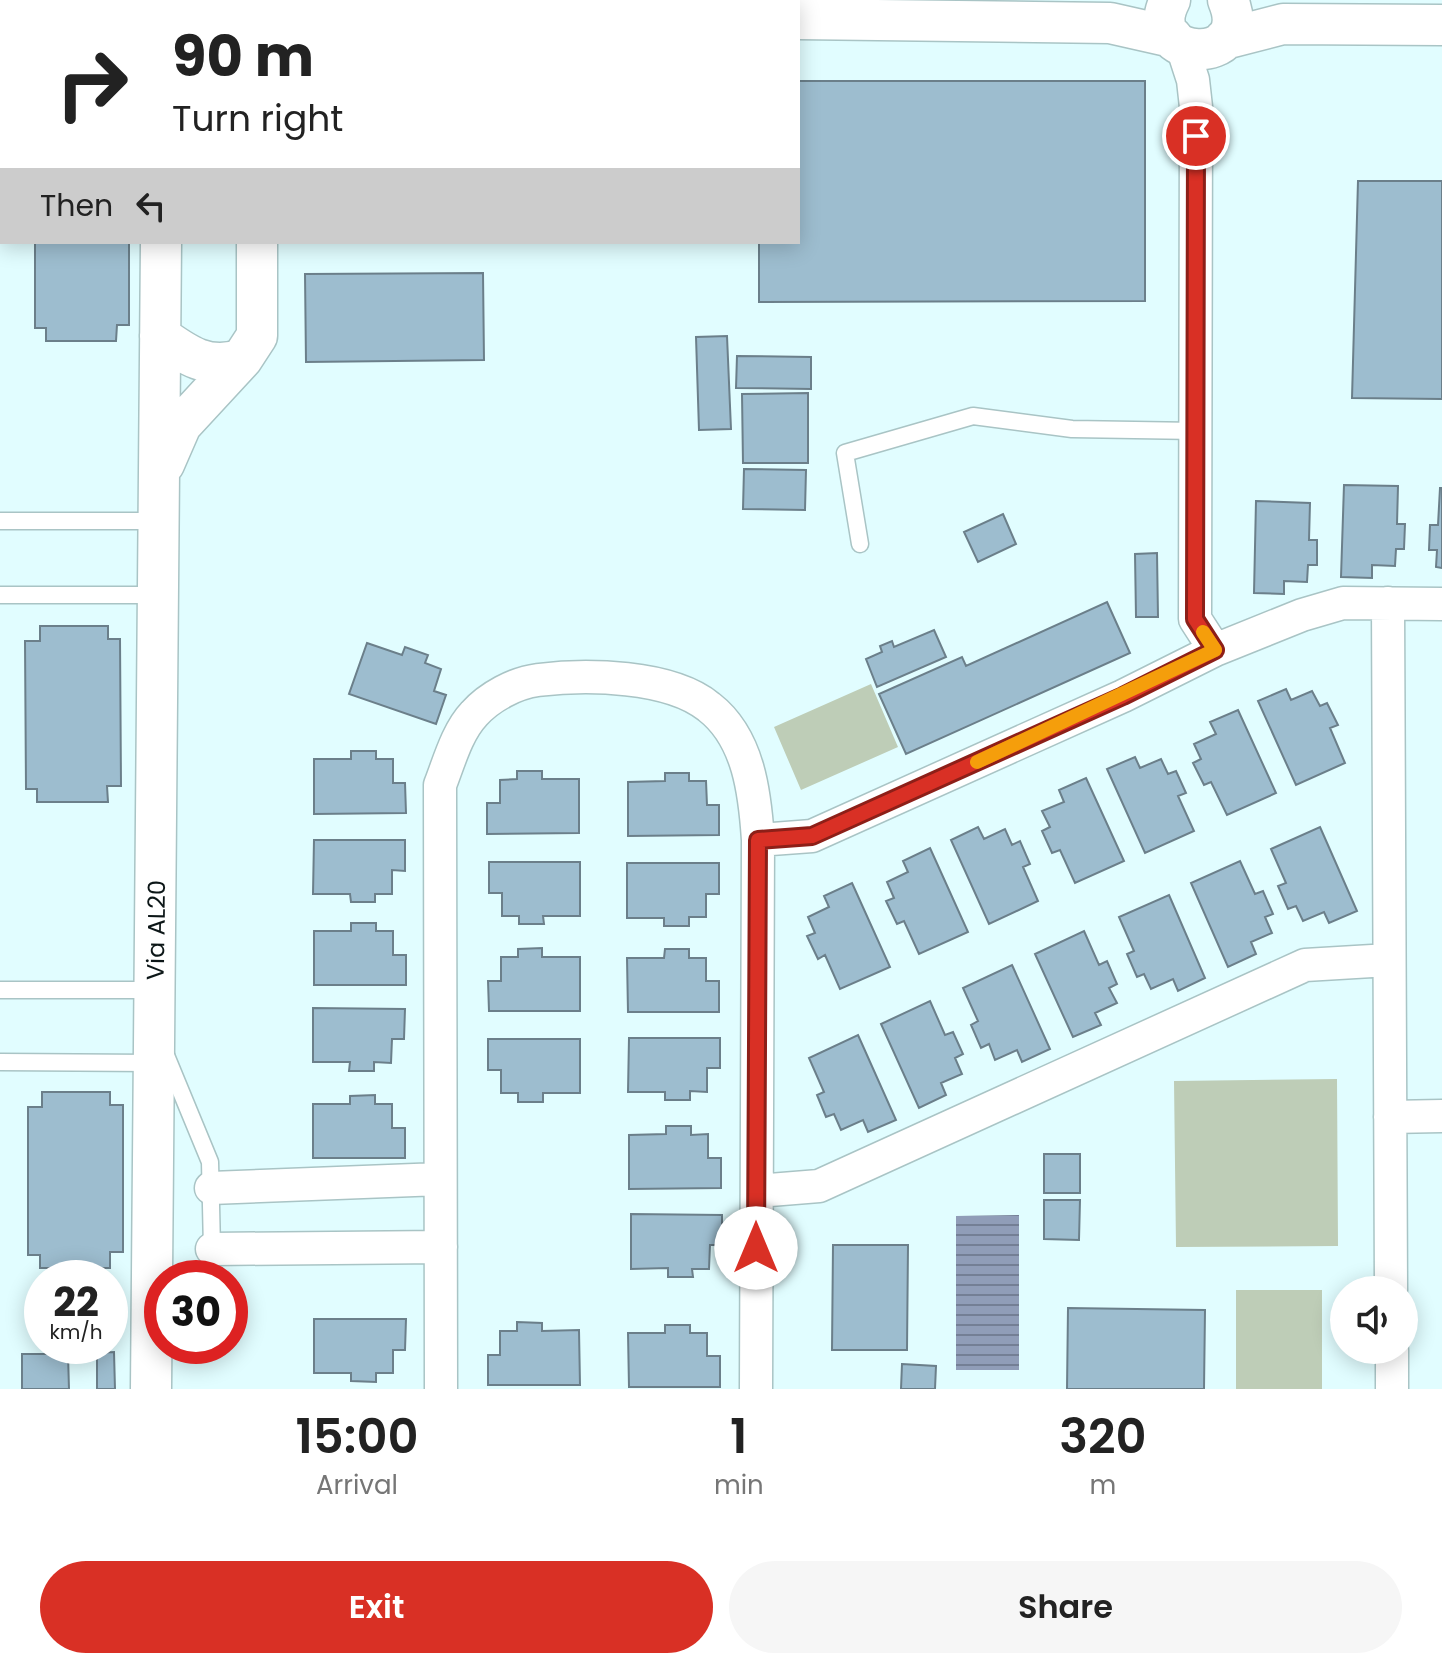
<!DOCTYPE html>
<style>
:root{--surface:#fff;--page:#f6f6f6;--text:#222;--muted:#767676;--accent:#d93025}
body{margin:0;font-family:Poppins,sans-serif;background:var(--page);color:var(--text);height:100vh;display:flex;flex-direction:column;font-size:30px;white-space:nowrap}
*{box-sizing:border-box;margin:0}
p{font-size:26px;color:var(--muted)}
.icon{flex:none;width:44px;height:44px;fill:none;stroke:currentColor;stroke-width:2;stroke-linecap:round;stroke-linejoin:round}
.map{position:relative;height:1389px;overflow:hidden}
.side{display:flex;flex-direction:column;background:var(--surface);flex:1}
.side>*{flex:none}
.hud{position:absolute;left:0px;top:0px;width:800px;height:244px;box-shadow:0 4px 20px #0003;background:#fff;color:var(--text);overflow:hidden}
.fabs{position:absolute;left:1330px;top:1276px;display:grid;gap:16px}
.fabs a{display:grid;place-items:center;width:88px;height:88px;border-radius:50%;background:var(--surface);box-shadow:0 4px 20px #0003;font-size:40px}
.speed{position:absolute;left:24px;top:1260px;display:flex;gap:16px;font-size:40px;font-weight:700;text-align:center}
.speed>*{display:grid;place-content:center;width:104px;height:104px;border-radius:50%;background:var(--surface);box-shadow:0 4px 20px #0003;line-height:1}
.speed small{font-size:20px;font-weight:400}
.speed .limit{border:12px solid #d22;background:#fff;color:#111}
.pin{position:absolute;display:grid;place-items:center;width:68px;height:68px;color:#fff;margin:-34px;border:4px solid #fff;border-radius:50%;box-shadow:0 2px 8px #0007}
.me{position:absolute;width:88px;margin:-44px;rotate:0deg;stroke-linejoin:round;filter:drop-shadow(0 0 6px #0008)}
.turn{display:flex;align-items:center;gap:28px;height:168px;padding:0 40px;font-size:36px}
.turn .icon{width:104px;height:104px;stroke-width:2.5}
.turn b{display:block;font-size:56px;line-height:68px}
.then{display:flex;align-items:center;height:76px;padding:0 40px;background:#0003;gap:16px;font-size:30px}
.eta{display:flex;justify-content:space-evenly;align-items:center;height:136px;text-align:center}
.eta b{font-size:48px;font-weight:600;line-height:56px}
.primary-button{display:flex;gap:16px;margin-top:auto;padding:16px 40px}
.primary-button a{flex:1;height:92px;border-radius:48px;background:var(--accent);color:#fff;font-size:32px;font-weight:600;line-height:92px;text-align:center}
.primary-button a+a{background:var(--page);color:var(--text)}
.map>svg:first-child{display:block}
</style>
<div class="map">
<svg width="1442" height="1389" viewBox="0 0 1442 1389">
<defs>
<pattern id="water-rules" width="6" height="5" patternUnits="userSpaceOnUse" patternTransform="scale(2)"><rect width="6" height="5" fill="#909db8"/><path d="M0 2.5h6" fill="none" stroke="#747f95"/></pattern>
</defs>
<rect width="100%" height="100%" fill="#e1fdff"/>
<path fill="#becdb7" d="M 871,684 L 898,747 L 801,790 L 774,727 Z
M 1337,1079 L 1338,1246 L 1176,1247 L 1174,1081 Z
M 1236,1290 L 1322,1290 L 1322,1389 L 1236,1389 Z"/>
<path fill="url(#water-rules)" d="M 1019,1215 L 1019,1370 L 956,1370 L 956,1216 Z"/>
<path fill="#9dbdcf" stroke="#6b7f8a" stroke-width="2" d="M 798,81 L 1145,81 L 1145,301 L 759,302 L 759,242 L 798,242 Z
M 1358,181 L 1442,181 L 1442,399 L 1352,398 Z
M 35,242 L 129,242 L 129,325 L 117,325 L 116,341 L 46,341 L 46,328 L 35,328 Z
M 483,273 L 484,360 L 306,362 L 305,274 Z
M 727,336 L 731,429 L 699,430 L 696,337 Z
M 737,356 L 811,357 L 811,389 L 736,388 Z
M 808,393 L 808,463 L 743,463 L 742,394 Z
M 744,469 L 806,470 L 805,510 L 743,509 Z
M 1344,485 L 1398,486 L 1397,524 L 1405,524 L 1404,549 L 1396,549 L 1395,566 L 1372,565 L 1372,578 L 1341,577 Z
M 1440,488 L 1442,488 L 1442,568 L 1436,567 L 1437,550 L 1429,550 L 1430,525 L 1438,525 Z
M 1256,501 L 1310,503 L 1309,540 L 1317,540 L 1317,565 L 1308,565 L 1307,582 L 1284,581 L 1284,594 L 1254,593 Z
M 1003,514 L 1016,544 L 978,562 L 964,532 Z
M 1157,553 L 1158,617 L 1136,617 L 1135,554 Z
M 1107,602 L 1130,653 L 906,754 L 879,694 L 962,657 L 966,666 Z
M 40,626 L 108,626 L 108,639 L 120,639 L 121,786 L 107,786 L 108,802 L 37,802 L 37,789 L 26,789 L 25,641 L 40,641 Z
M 934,630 L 946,657 L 877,687 L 866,659 L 882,652 L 880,646 L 892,641 L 894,647 Z
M 367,643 L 402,655 L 405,647 L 428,655 L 425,663 L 441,669 L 434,691 L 446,695 L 436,724 L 349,694 Z
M 1286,689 L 1291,700 L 1312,691 L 1320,706 L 1327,703 L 1338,725 L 1330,728 L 1345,763 L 1296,785 L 1258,701 Z
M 1238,710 L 1276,793 L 1227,815 L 1211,782 L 1204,785 L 1193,763 L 1201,759 L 1194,744 L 1216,734 L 1210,722 Z
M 351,751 L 376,751 L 376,759 L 393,759 L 393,783 L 405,783 L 406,813 L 314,814 L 314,759 L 351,759 Z
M 1135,757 L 1140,768 L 1161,759 L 1168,774 L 1176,771 L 1186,793 L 1178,796 L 1194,831 L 1145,853 L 1107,769 Z
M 517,771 L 542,771 L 542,779 L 579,779 L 579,833 L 487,834 L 487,803 L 500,803 L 500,780 L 517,779 Z
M 665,773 L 689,773 L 689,781 L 706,781 L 707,805 L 719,805 L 719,835 L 628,836 L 628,782 L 665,781 Z
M 1086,778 L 1124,861 L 1075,883 L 1060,850 L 1052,853 L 1042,831 L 1050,827 L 1042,811 L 1064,802 L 1059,790 Z
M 978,827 L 984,839 L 1005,829 L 1012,845 L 1020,841 L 1030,864 L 1023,867 L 1038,901 L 989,924 L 951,840 Z
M 1320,827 L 1357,911 L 1329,923 L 1324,912 L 1303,921 L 1296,906 L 1288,909 L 1278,886 L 1286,883 L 1271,849 Z
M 314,840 L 405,840 L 405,871 L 392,870 L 392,894 L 375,894 L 375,902 L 351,902 L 350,894 L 313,894 Z
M 930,848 L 968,932 L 919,954 L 904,921 L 897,924 L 886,901 L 894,898 L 887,882 L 908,872 L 903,861 Z
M 1240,861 L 1255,894 L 1263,891 L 1273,914 L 1265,917 L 1272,933 L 1251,942 L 1256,954 L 1228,967 L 1191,883 Z
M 489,862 L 580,862 L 580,916 L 543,916 L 544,924 L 519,924 L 519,916 L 502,916 L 502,893 L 489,893 Z
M 627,863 L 719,863 L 719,894 L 706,894 L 706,917 L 689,917 L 689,926 L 664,926 L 664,918 L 627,918 Z
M 852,883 L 890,967 L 840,989 L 825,955 L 818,959 L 807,936 L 815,933 L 808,917 L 829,907 L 824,896 Z
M 1169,895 L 1205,978 L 1178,991 L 1173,979 L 1151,989 L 1144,974 L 1137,977 L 1127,954 L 1134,951 L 1119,917 Z
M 351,923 L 376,923 L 376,931 L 393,931 L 393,955 L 406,955 L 406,985 L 314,985 L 314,931 L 351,931 Z
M 1084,931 L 1099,965 L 1107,961 L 1117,984 L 1109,988 L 1117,1003 L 1095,1013 L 1101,1025 L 1073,1037 L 1035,954 Z
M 542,948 L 542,957 L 580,957 L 580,1011 L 489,1011 L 488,981 L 501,981 L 501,957 L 518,957 L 518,949 Z
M 665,949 L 689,949 L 689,958 L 706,958 L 706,981 L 719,981 L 719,1012 L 628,1012 L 627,958 L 664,958 Z
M 1012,965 L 1050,1049 L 1022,1062 L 1017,1050 L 995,1060 L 989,1044 L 981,1048 L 971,1025 L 978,1021 L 963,988 Z
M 930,1001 L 945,1035 L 953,1032 L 963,1054 L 955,1058 L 962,1074 L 941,1083 L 946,1095 L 919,1108 L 881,1024 Z
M 313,1008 L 405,1009 L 404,1039 L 392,1039 L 391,1063 L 374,1062 L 374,1071 L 349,1071 L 350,1062 L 313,1062 Z
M 858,1035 L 896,1120 L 868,1132 L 863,1120 L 841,1130 L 834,1114 L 826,1117 L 817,1095 L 824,1092 L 809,1058 Z
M 629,1038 L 720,1038 L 720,1068 L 707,1068 L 707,1092 L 690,1091 L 690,1100 L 665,1100 L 665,1092 L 628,1092 Z
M 488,1039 L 580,1039 L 580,1093 L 543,1093 L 543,1102 L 518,1102 L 518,1093 L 501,1093 L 501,1070 L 488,1070 Z
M 42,1092 L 110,1092 L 110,1105 L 123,1105 L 123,1252 L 110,1252 L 110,1268 L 40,1268 L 40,1255 L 28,1255 L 28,1107 L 42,1107 Z
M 375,1095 L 375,1104 L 392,1104 L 392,1128 L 405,1128 L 405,1158 L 313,1158 L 313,1104 L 350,1104 L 350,1096 Z
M 666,1126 L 691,1126 L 691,1135 L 708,1134 L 708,1158 L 721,1158 L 721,1188 L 629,1189 L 629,1135 L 666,1134 Z
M 1044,1154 L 1080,1154 L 1080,1193 L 1044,1193 Z
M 1044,1200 L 1080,1200 L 1079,1240 L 1044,1239 Z
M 631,1214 L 722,1215 L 722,1245 L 710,1245 L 709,1269 L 692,1269 L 693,1277 L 668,1277 L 668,1268 L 631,1269 Z
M 833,1245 L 908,1245 L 907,1350 L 832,1350 Z
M 1068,1308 L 1205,1310 L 1204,1389 L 1067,1389 Z
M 314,1319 L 406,1319 L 405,1350 L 393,1350 L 393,1373 L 376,1373 L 376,1382 L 351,1381 L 351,1373 L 314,1373 Z
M 517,1322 L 542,1323 L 542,1331 L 579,1330 L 580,1385 L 488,1385 L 488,1355 L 500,1355 L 500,1331 L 517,1331 Z
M 665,1325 L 690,1325 L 690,1333 L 707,1333 L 707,1356 L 720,1356 L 720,1387 L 629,1387 L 628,1333 L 665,1333 Z
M 114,1352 L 115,1389 L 97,1389 L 97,1353 Z
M 22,1354 L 68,1354 L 69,1389 L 22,1389 Z
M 902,1364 L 936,1366 L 935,1389 L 901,1389 Z"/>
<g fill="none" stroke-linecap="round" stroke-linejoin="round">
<defs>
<path id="service" d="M 0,64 L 2,64
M 0,137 L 2,137
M 0,521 L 159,521
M 860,544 L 845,453 L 973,416 L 1072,429 L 1197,431
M 0,595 L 158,595
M 0,990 L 154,990
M 165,1053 L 210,1162 L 212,1249 L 206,1278
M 0,1062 L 153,1063"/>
<path id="minor" d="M 1182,46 L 1193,80 L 1196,107 L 1195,619 L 1215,650
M 1388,603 L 1391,1290
M 758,840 L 812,836 L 1123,696 L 1215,650 L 1302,615 L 1343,603 L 1442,604
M 1390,1117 L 1442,1116
M 211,1188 L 440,1179
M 757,1191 L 819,1186 L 1305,965 L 1389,960
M 212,1249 L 441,1247
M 1392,1350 L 1392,1389
M 441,1389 L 440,785 C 449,762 457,732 474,714 C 489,697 515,683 538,680 C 586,674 670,675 709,707 C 749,738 755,794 758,840 L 756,1389"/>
<path id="tertiary" d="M 257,0 L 257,2
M 1170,0 C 1138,62 1257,69 1228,0
M 162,2 L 162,0
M 798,19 L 1110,23 L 1172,37
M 1225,39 L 1283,24 L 1442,25
M 160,336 C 186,355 209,371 242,359
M 164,464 L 181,425 L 242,359 L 257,336 L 257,242
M 151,1389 L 161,242"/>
</defs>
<use href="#service" stroke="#a9c4c5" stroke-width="19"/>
<use href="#minor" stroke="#a9c4c5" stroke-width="35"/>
<use href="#tertiary" stroke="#a9c4c5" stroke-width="43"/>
<use href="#service" stroke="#fff" stroke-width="16"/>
<use href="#minor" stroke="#fff" stroke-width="32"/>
<use href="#tertiary" stroke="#fff" stroke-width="40"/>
</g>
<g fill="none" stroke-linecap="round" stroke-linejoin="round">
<defs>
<path id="route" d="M 756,1248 L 758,840 L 812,836 L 1123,696 L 1215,650 L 1195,619 L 1196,136"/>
</defs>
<use href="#route" stroke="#8d1f18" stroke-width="20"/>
<use href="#route" stroke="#d93025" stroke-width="14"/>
<path stroke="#f59e0b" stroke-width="14" d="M 977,762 L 1215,650 L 1203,632"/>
</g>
<g text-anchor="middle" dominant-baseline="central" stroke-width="8" stroke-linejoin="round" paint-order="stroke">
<g font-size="24" fill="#0c1617" stroke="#fff">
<text transform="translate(156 930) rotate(-89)">Via AL20</text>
</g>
</g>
</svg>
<div class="fabs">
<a><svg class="icon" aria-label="sound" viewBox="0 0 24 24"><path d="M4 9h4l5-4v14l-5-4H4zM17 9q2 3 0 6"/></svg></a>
</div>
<div class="speed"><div>22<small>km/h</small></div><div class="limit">30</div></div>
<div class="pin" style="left:1196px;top:136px;background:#d93025"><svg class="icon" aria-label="arrive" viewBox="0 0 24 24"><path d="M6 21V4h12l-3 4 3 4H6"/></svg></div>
<svg class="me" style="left:756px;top:1248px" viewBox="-20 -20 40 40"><circle r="19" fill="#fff"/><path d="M0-13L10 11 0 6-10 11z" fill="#d93025"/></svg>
<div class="hud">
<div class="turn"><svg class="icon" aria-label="right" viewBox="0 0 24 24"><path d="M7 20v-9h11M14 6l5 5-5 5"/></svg><div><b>90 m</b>Turn right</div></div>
<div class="then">Then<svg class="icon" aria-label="left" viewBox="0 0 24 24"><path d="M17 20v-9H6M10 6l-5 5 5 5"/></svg></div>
</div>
</div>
<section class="side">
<div class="eta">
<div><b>15:00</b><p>Arrival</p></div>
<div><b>1</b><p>min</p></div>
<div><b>320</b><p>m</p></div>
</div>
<div class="primary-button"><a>Exit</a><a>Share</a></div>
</section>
